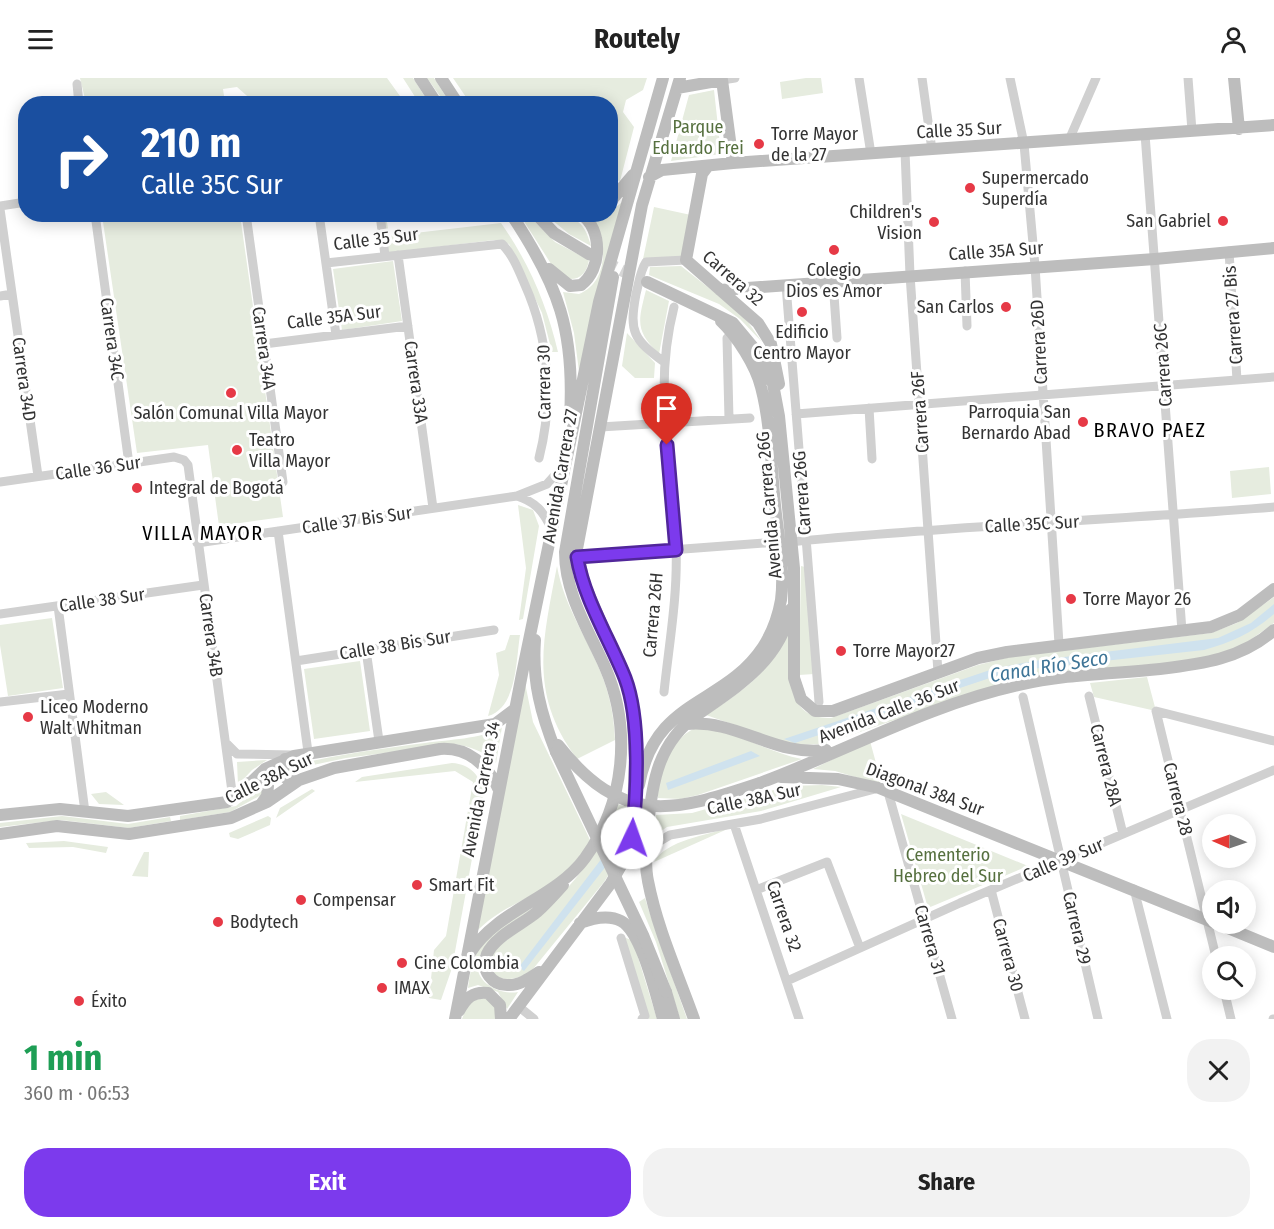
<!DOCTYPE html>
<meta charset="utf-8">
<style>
:root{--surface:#fff;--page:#f2f2f2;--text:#222;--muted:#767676;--accent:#7c3aed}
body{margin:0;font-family:"Fira Sans Condensed",sans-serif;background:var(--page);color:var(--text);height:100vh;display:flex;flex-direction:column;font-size:22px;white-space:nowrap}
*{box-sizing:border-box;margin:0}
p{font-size:20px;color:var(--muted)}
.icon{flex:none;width:33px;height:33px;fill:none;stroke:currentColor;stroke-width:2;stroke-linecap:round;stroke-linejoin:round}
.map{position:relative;height:941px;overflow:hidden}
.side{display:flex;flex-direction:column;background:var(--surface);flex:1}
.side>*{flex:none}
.banner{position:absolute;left:18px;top:18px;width:600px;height:126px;border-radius:24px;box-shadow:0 3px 15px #0003;background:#1a4fa0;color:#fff;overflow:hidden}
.needle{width:39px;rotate:272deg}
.buttons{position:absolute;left:1202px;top:736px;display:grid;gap:12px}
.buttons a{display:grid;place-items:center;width:54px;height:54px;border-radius:50%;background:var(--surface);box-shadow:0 3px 15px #0003;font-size:30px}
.pin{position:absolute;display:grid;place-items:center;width:51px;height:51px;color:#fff;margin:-62px -26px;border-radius:50% 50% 50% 0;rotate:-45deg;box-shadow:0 0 6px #0007}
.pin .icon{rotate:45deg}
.me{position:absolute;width:66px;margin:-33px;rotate:3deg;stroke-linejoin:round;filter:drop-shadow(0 0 4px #0008)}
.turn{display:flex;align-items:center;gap:21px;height:126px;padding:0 24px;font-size:27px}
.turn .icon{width:78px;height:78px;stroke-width:2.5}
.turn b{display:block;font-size:42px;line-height:51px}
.round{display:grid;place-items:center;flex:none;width:63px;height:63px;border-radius:24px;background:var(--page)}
.head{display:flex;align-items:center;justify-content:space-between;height:102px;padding:0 24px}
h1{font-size:36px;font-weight:700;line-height:45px;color:#1e9e55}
.button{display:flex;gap:12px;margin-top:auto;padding:12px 24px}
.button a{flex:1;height:69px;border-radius:24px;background:var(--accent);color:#fff;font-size:24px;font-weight:700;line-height:69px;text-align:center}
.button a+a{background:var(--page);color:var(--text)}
header{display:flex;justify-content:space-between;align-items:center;height:78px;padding:0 24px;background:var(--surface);font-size:27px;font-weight:700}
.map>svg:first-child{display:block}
</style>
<header><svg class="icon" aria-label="menu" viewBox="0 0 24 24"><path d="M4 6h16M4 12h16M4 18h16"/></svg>Routely<svg class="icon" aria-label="person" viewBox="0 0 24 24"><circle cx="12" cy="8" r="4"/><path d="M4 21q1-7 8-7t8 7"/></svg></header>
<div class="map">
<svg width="1274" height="941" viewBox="0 0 1274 941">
<rect width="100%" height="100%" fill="#fff"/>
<path fill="#e6ecdf" d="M 80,0 L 387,0 L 405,25 L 255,25 L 237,9 L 223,11 L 225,25 L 86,25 Z
M 403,0 L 413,0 L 429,25 L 419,25 Z
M 427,0 L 434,0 L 450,25 L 445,25 Z
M 453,0 L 647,0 L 643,12 L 626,22 L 623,34 L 634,49 L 620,103 L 611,101 L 610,26 L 470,25 Z
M 806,0 L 821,0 L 823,15 L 782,21 L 780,4 Z
M 714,12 L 721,76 L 671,83 L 689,17 Z
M 626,121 L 580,301 L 574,255 L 563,214 L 579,216 C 609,204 608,162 591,139 L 610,136 L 611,133 Z
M 654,129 L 691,137 L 683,179 L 643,181 Z
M 102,137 L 240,137 L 283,439 L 219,448 L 208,367 L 137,375 Z
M 382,137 L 386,137 L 389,158 L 501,145 C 529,185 547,227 558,274 L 552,274 L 542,235 L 509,166 L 494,162 L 387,175 Z
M 520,137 L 528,137 L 555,164 L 589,182 C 587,194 581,202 568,201 L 553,189 Z
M 546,137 C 573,137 584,141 591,168 L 569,156 Z
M 393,183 L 402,243 L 342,252 L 333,191 Z
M 681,188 L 728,225 L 748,244 L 762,264 L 740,241 L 719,226 L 649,197 L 650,189 Z
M 646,212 L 669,223 L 659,276 C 635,252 638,244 646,212 Z
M 627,255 L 655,285 L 654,300 L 635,300 L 622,288 Z
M 1269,389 L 1271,416 L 1232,420 L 1230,393 Z
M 518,427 L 533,432 L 539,448 L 523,541 L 519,542 L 526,490 Z
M 557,488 C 564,530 590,563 604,603 C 611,622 614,642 615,662 L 577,681 C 528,616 543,562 557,488 Z
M 801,488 L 805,489 L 814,596 L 799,597 Z
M 1274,519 L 1274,545 L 1236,572 L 1191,582 L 973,615 L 825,666 L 792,667 L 706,637 C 742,614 771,593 789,554 C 790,588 782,642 831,640 L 978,587 L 1010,579 L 1211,555 L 1237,545 Z
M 52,540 L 63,610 L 8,618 L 0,567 L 0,547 Z
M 510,557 L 520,557 C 516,582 517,630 488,638 L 499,597 L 496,575 L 505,572 Z
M 360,583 L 370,653 L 314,661 L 304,591 Z
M 1147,599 L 1156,633 L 1094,619 L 1090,605 Z
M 525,605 L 533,644 L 591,764 C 579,779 568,793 553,804 C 526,823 499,830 475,855 Z
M 502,649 L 496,685 C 484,673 471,669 455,666 L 346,680 L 313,687 L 289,699 L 287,689 C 332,677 379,671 425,665 C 450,661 479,662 502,649 Z
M 697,649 C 734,651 765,674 802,681 L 698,717 L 680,721 L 658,720 C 658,692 669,662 697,649 Z
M 870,663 L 882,707 L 835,693 L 813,691 Z
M 267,682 L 252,692 L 238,707 L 237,684 Z
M 452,685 C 471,686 480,698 484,715 L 452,890 L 441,922 L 429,920 L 434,872 L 446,858 L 473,704 L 455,693 L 355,704 L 362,699 Z
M 822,707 L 841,709 L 761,733 L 667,749 L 654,758 L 656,737 L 692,735 L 788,708 Z
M 258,709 L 263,710 L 263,716 L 230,734 L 180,742 L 180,738 L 236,728 Z
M 312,711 L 315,713 L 276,740 L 280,730 Z
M 106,714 L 124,727 L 99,726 L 91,716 Z
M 617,726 L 629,729 L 620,778 L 604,804 L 533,891 C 518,902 510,903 492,898 L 489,882 L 495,871 C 530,845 567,818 591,779 C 601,763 608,743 617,726 Z
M 901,736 L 1028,788 L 928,830 Z
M 62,738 L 128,746 L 170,739 L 171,743 L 129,750 L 61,742 L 0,749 L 0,745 Z
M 268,738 L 271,740 L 270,747 L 238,761 L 230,759 L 229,755 Z
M 732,749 L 654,784 C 666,762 708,757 732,749 Z
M 64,763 L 108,769 L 106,775 L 73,769 L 29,770 L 26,765 Z
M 144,774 L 149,774 L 148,799 L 132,798 Z
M 645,820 L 649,833 L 687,941 L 680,941 L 656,864 L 639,824 Z
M 538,827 C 520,840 453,877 487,906 C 496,913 508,916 518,914 L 507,931 L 498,914 L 478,907 L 468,910 C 475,856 493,851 538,827 Z
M 624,859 L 633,863 L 657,941 L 649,941 Z
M 484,919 L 496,926 L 496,941 L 462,941 L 468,925 Z"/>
<path fill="#cfe2ee" d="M 1274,526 L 1274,536 C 1252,555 1232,564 1204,572 L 1022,592 L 999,597 L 795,665 L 784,661 L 996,590 L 1040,582 L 1218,560 L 1251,545 Z
M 751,673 L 760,678 L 668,712 L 666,705 Z
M 615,763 L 621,769 L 524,893 L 519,889 Z"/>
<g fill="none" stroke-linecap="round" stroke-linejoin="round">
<path stroke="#d6d6d6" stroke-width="12" stroke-dasharray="12 6" stroke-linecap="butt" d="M 589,176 L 637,200"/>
<path stroke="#d0d0d0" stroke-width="9" d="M 859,0 L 871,76
M 922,0 L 932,72
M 1010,0 L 1024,66 L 1035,188 L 1059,566
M 1188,0 L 1192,53
M 722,2 L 735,0
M 77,6 L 79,26
M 1145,56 L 1182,553
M 1069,62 L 1096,0
M 905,73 L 910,197 L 938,594
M 0,128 L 26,124
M 0,131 L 38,398
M 95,136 L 129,386
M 246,136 L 283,404
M 319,136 L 336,257
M 380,136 L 385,178
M 1229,173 L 1237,302
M 398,177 L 433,430
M 326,185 L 502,166 C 513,177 519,193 525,207 C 549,261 554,322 539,380
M 965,193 L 967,248
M 833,203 L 837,260
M 786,207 L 819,624
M 0,218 L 12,216
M 727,260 L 729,341
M 264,266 L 408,248
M 664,284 C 633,261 629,254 636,216 C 639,205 640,193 646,184 L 686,182
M 869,330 L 872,381
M 796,336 L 1274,299
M 600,349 L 750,340
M 0,404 L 174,379 L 184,382 L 188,387 L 233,721
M 517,418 C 536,424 544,434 552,452
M 278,453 L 308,674
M 791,464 C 952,448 1113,442 1274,429
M 197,465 L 517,418 L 547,406 L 564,387
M 577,479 L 778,464
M 58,528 L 85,734
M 0,536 L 203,507
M 366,572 L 379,663
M 296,583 L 494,552
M 664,614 C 669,566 678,517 676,469 C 673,383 652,315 674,229
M 1089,618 L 1123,756
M 1023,619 L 1098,941
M 0,624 L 69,616
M 227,666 L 237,676 L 292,677
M 888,714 L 952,941
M 734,746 L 799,941
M 646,780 L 658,764 L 670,757 L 761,741 L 875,711
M 1134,811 L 1167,941
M 756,812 L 827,784 L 860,870
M 991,812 L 1025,941
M 621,860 L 645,938 L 642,941
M 1216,879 L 1156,633 L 1274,663
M 787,903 L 960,825 L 1274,692
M 1224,912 L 1231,941
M 518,928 L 534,941
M 1273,941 L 1274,941"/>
<path stroke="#bdbdbd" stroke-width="12" d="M 420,0 L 437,26
M 441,0 L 458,26
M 1234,0 L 1239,51
M 677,10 L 722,2 L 733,85
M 708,88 L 702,96 L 686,182 L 758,245 L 771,266 L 779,306
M 649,99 L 662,92 L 733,85 L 1274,47
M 610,124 L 633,97
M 511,136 C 559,208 575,253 570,340
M 536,136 L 554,155 L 589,176
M 549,191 L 570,208 L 581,207 C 602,192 603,151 581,136
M 647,204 L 733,245 L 758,275 L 773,306 L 779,338 L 794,490 L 794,600 L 801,621 L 815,633 L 833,633 L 978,580 L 1007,574 L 1211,549 L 1240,537 L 1274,511
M 720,212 L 1155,181 L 1274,170
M 535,562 C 532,603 541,636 556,674
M 687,646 C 736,641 776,679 826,672
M 285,681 L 282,696 L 289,703 L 299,702
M 781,699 L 838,701 L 879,710 L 1212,844
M 249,705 L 260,703 L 268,708 L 267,718 L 262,725
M 760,705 C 846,673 928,627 1019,607 C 1065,596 1113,596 1160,591 C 1201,586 1242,581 1274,552
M 639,707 C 655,619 723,629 763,569 C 772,555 778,539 781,522 C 785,491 778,458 775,427 C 771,388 771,347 761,309 C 756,288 737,258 721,243
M 0,737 L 60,731 L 128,738 L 227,724 L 238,717 L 265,691 L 294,678 L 495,646 L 515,631
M 0,756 L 57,748 L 129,756 L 231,740 L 267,724 L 299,702 L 334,690 L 440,671 C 468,669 488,687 499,712
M 580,845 C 593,840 608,836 621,843 C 642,854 656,918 663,941
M 1218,846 L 1274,869
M 470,875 C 498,831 555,821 585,780 C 625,725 632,651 605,589 C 588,551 565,516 565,474 L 613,199
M 539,894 C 530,900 520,907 509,907 C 492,908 480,892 487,876 C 495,858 523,846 537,834 C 546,826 555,816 563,807
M 666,914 L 674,941
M 459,933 C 466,920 473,913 488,915 L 500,927 L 501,941
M 455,941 L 522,596 L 599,224 L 663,0
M 509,941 L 611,805 L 626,779 L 632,760 L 635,682 L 632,629 L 625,600 L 584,505 L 577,471 L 642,127 L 680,0
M 694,941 C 678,896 657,850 648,803 C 644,785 647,767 648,749 C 652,704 658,665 697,637 C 738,608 779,584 791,531"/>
<path stroke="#bdbdbd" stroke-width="12" d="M 558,667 C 622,748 671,735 760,705
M 556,674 L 643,857 L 666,914"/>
</g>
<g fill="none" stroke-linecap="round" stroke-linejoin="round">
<defs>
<path id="route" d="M 632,760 C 637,715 641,642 625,600 C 609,560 584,521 577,479 L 676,472 L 667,367"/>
</defs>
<use href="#route" stroke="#51269a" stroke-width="15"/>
<use href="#route" stroke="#7c3aed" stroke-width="10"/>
</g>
<g fill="#e63946" stroke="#fff" stroke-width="2">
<circle cx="759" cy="66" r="6"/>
<circle cx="970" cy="110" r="6"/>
<circle cx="1223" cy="143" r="6"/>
<circle cx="934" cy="144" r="6"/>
<circle cx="834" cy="172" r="6"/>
<circle cx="1006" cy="229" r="6"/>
<circle cx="802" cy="234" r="6"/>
<circle cx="231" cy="315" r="6"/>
<circle cx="1083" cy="344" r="6"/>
<circle cx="237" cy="372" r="6"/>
<circle cx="137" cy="410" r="6"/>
<circle cx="1071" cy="521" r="6"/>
<circle cx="841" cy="573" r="6"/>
<circle cx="28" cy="639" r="6"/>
<circle cx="417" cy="807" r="6"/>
<circle cx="301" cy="822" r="6"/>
<circle cx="218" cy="844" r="6"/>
<circle cx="402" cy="885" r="6"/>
<circle cx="382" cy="910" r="6"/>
<circle cx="79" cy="923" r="6"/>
</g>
<g text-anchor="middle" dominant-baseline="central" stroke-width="6" stroke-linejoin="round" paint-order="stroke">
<g font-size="18" fill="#56703f" stroke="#fff">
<text x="698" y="49">Parque<tspan x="698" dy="21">Eduardo Frei</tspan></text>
<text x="948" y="777">Cementerio<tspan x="948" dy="21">Hebreo del Sur</tspan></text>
</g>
<g font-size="18" fill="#333" stroke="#fff">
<text transform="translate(959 52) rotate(-3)">Calle 35 Sur</text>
<text transform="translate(376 161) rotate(-7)">Calle 35 Sur</text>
<text transform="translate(996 173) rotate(-4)">Calle 35A Sur</text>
<text transform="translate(733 200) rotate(41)">Carrera 32</text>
<text transform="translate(1233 237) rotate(-94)">Carrera 27 Bis</text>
<text transform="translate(334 239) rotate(-7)">Calle 35A Sur</text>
<text transform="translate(112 261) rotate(82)">Carrera 34C</text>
<text transform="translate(1039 264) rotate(-93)">Carrera 26D</text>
<text transform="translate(264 270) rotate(82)">Carrera 34A</text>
<text transform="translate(1163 287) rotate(-94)">Carrera 26C</text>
<text transform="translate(24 301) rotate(82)">Carrera 34D</text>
<text transform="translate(416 304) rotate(82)">Carrera 33A</text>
<text transform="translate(544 304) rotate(-91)">Carrera 30</text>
<text transform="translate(920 334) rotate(-94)">Carrera 26F</text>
<text transform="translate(98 390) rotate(-8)">Calle 36 Sur</text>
<text transform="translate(560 398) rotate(-80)">Avenida Carrera 27</text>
<text transform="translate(802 415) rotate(-94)">Carrera 26G</text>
<text transform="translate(769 427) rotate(-95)">Avenida Carrera 26G</text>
<text transform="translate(357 442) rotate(-8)">Calle 37 Bis Sur</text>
<text transform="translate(1032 446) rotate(-3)">Calle 35C Sur</text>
<text transform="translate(102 522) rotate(-8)">Calle 38 Sur</text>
<text transform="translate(653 537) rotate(-85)">Carrera 26H</text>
<text transform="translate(211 557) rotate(82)">Carrera 34B</text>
<text transform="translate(395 567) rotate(-9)">Calle 38 Bis Sur</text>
<text transform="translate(889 633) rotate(-21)">Avenida Calle 36 Sur</text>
<text transform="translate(1106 687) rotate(76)">Carrera 28A</text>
<text transform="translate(269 700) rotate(-26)">Calle 38A Sur</text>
<text transform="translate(481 711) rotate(-79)">Avenida Carrera 34</text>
<text transform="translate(925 711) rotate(20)">Diagonal 38A Sur</text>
<text transform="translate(754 721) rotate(-12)">Calle 38A Sur</text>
<text transform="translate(1178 721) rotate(76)">Carrera 28</text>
<text transform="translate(1063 782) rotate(-23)">Calle 39 Sur</text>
<text transform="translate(784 838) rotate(71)">Carrera 32</text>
<text transform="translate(1077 850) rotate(77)">Carrera 29</text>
<text transform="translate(930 862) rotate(74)">Carrera 31</text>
<text transform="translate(1008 877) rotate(75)">Carrera 30</text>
</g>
<g font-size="18" fill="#333" stroke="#fff" text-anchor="start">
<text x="771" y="56">Torre Mayor<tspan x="771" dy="21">de la 27</tspan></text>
<text x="982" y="100">Supermercado<tspan x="982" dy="21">Superdía</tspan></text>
<text x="922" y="134" text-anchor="end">Children's<tspan x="922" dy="21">Vision</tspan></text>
<text x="1211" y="143" text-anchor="end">San Gabriel</text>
<text x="834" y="192" text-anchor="middle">Colegio<tspan x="834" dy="21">Dios es Amor</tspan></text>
<text x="994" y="229" text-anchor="end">San Carlos</text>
<text x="802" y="254" text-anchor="middle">Edificio<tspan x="802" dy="21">Centro Mayor</tspan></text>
<text x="1071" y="334" text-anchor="end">Parroquia San<tspan x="1071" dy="21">Bernardo Abad</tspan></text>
<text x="231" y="335" text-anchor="middle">Salón Comunal Villa Mayor</text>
<text x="249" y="362">Teatro<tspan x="249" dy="21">Villa Mayor</tspan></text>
<text x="149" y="410">Integral de Bogotá</text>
<text x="1083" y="521">Torre Mayor 26</text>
<text x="853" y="573">Torre Mayor27</text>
<text x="40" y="629">Liceo Moderno<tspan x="40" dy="21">Walt Whitman</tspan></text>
<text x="429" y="807">Smart Fit</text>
<text x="313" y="822">Compensar</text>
<text x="230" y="844">Bodytech</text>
<text x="414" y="885">Cine Colombia</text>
<text x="394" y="910">IMAX</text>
<text x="91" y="923">Éxito</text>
</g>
<g font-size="20" letter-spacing="1.5" fill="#000" stroke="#fff">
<text x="1150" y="352">BRAVO PAEZ</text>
<text x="203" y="455">VILLA MAYOR</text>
</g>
<g font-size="20" font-style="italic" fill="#3f7597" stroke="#fff">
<text transform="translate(1049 588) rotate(-9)">Canal Río Seco</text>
</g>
</g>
</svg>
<div class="buttons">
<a><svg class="needle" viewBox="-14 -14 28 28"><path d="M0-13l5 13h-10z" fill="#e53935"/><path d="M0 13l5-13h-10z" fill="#767676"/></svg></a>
<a><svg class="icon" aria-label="sound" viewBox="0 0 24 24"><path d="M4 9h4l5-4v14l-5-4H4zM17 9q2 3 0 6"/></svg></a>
<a><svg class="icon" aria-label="search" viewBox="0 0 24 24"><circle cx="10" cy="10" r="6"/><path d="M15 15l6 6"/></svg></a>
</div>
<div class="pin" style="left:667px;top:367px;background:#d93025"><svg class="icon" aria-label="arrive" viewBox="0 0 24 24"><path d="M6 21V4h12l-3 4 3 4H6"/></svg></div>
<svg class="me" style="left:632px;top:760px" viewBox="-20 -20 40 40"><circle r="19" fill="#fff"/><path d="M0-13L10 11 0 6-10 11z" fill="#7c3aed"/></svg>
<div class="banner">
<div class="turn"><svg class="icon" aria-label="right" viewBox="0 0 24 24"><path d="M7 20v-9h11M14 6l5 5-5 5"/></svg><div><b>210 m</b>Calle 35C Sur</div></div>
</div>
</div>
<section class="side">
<div class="head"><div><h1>1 min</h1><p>360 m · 06:53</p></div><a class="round"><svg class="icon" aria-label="close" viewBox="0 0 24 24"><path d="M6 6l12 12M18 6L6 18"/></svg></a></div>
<div class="button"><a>Exit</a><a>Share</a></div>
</section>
